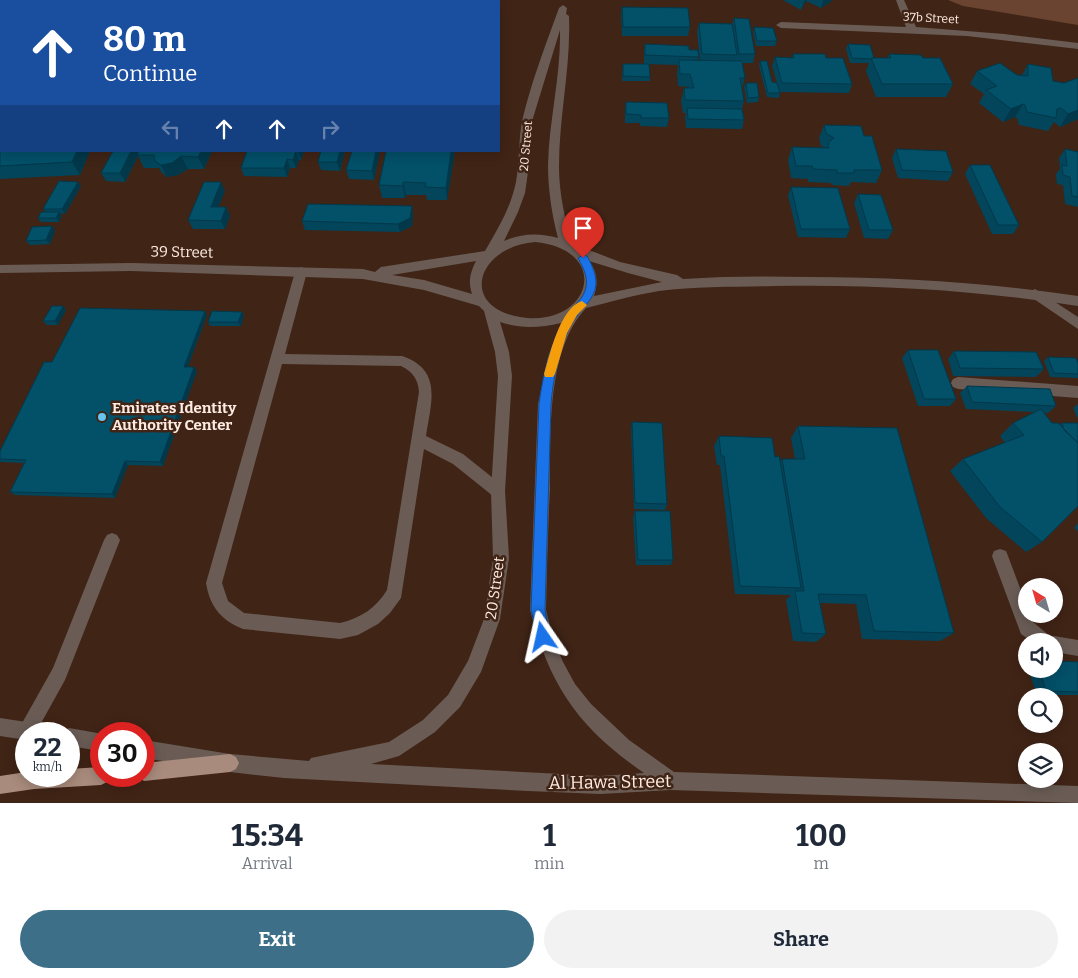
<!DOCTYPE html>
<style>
:root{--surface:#fff;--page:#f2f2f3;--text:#1f2937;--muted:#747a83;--accent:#3e6f89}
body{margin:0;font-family:Bitter,serif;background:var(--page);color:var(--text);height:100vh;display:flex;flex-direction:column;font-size:19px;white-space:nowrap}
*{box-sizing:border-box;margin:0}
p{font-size:16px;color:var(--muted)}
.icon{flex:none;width:28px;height:28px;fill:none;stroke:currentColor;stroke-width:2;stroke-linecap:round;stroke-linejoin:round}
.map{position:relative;height:803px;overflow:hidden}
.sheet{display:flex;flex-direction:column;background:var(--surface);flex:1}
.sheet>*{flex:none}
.guide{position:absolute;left:0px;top:0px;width:500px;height:152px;box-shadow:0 2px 12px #0003;background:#1a4fa0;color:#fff;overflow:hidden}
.needle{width:32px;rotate:323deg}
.buttons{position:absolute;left:1018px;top:578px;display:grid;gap:10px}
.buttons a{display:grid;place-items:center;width:45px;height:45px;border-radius:50%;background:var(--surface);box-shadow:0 2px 12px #0003;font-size:25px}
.speed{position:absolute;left:15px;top:722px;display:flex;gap:10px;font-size:25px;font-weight:700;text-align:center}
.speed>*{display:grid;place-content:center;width:65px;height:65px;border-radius:50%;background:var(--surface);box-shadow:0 2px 12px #0003;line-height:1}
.speed small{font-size:12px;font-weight:400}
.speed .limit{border:8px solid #d22;background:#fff;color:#111}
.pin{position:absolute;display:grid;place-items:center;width:42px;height:42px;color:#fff;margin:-51px -21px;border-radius:50% 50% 50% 0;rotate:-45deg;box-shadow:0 0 5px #0007}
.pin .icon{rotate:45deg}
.me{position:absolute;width:55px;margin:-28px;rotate:349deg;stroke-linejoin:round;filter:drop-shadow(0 0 4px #0008)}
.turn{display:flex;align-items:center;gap:18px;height:105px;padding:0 20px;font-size:22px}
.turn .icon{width:65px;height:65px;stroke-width:2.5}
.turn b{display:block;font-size:35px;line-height:42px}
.lanes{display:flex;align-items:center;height:48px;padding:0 20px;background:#0003;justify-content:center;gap:25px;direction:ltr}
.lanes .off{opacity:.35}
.eta{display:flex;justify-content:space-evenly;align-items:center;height:85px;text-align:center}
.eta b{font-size:30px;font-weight:700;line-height:35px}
.cta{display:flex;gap:10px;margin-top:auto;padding:10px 20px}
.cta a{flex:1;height:58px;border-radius:30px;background:var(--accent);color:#fff;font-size:20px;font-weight:700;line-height:58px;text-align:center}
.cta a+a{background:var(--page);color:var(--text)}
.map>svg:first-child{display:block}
</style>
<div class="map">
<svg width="1078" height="803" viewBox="0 0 1078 803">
<rect width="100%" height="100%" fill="#402416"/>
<path fill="#6a4430" d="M 948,0 L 1078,0 L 1078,25 L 963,6 Z"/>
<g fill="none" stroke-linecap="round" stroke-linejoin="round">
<path fill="#6a5c55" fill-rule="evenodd" d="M 301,267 L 305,269 L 307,272 L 285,354 L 402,356 C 443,370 431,402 426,436 L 463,454 L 503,486 L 505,491 L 503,496 L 498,498 L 493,496 L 453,464 L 424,449 L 401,598 L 390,613 L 378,624 L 358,635 L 340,639 L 243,629 C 221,620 210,607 206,583 L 295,272 L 297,269 ZM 282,364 L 401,366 C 413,372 418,379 419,392 L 387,590 C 376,608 361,618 340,623 L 244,613 L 228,601 L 222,583 Z
M 1035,289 L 1078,317 L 1078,329 L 1031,297 L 1029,294 L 1031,291 Z
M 958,377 L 1078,386 L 1078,398 L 958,389 L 953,387 L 951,383 L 953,379 Z
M 112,533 L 117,535 L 120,540 L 65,680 L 35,734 L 26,734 L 26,740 L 21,737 L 18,731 L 21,725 L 53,668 L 104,540 L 107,535 Z
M 1000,549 L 1006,551 L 1008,556 L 1026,604 L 1026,614 L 1030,614 L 1033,622 L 1051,637 L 1054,636 L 1078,640 L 1078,656 L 1054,652 L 1054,641 L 1031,641 L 1021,634 L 992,556 L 994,551 Z"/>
<path fill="#6a5c55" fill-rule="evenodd" d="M 896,0 L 904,0 L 916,27 L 1004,34 L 1078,43 L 1078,49 L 967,36 L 781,28 L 776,25 L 781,22 L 906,27 Z
M 563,5 L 567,8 L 566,14 L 569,16 C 571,67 559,116 559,167 C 559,193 565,218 571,243 L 620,262 L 677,275 L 683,279 C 724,276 767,276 808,277 C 899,277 989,283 1078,296 L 1078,306 C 977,290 875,284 773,286 C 735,287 697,286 659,291 C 634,295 610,302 586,308 C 546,351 551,433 550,488 C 548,528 547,569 546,610 L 554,641 L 563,662 L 575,684 L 591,704 L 629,740 L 674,772 L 1078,786 L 1078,803 L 671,790 L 600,794 L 528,791 L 284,778 L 230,772 L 144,758 L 144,740 L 230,754 L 309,761 L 311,758 L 389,742 L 423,720 L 448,695 L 468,661 L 484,619 L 493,558 L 491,491 L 498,376 L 495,352 L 484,311 L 479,306 L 424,290 L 363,279 L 131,271 L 0,273 L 0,265 L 131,263 L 363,269 L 375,272 L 381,267 L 485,251 C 498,229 511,207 516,182 C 520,160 518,138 523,117 C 532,80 546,44 559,8 ZM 560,30 C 561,76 549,120 548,165 C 548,190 552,215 558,238 C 540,233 522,233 504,241 L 518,212 L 525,193 L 528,172 L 533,118 ZM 535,242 C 614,250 590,329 520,317 C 459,307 476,247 535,242 ZM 476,261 C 470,273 468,281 472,294 L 424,280 L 392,275 ZM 589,261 L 628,273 L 662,282 L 594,296 C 598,284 598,272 589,261 ZM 500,322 C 521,329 539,328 561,323 L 548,357 L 538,404 L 530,610 C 550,687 579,728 644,773 L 600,776 L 371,764 L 399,756 L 435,732 L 460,707 L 481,672 L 500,619 L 509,558 L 505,491 L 512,376 L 509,352 Z
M 0,24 L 1,24 L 1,30 L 0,30 Z
M 0,718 L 46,725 L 52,728 L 55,734 L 26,734 L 26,740 L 0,736 Z
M 69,728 L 103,734 L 101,751 L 69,746 L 69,734 L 61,734 L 63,731 Z"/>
<path fill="#a88b7c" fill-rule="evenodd" d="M 230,754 L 236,757 L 239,763 L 236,769 L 230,772 L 144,781 L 137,776 L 144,776 L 144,763 Z
M 101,767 L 101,776 L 110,776 L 107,782 L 101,785 L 34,789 L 0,794 L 0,776 L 26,772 L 26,776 L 69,776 L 69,769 Z"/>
</g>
<path fill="#03455a" d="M 783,0 L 833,0 L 821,8 L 806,1 L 801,10 Z
M 622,7 L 690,27 L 688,36 L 622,36 L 621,15 Z
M 734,18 L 755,54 L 753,63 L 742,63 L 745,78 L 742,88 L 744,101 L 742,109 L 744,120 L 742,129 L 686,128 L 685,117 L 686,113 L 683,113 L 681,101 L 684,88 L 688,88 L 688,87 L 678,86 L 677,73 L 678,65 L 644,64 L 644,53 L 645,44 L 689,50 L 699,57 L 698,60 L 700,60 L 697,32 L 699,23 L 732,24 Z
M 754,27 L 777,41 L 775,46 L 756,46 L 753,32 Z
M 848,44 L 874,58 L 888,58 L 889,54 L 923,58 L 953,84 L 946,97 L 876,97 L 866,71 L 869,63 L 850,63 L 846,49 Z
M 793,54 L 826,58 L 852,84 L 849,93 L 780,92 L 779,98 L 767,97 L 759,66 L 760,61 L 772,82 L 777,83 L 772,66 L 775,57 L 792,58 Z
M 623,64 L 650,77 L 650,81 L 622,81 Z
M 1028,64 L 1053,81 L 1078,119 L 1060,127 L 1054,122 L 1048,131 L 1019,125 L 1017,118 L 1015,117 L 1003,122 L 979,103 L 984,94 L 970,84 L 977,71 L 1022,75 Z
M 0,71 L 1,71 L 1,120 L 0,120 Z
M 746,83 L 759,97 L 758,102 L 747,103 L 744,87 Z
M 626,102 L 669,118 L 667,127 L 640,126 L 640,123 L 625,123 L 625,110 Z
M 824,125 L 864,136 L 882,170 L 876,183 L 851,182 L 849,186 L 832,185 L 831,183 L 808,182 L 808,179 L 791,178 L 788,160 L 792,147 L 826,148 L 821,146 L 819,138 Z
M 0,138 L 90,151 L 80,175 L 0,179 Z
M 896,149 L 953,172 L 948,181 L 898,178 L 892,158 Z
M 1065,149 L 1078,152 L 1078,207 L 1065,204 L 1063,185 L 1057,184 L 1056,174 L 1060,169 L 1059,158 Z
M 113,151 L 212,151 L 204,169 L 188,169 L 178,175 L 167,177 L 162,173 L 159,168 L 144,168 L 138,156 L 125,182 L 106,181 L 101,173 Z
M 247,151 L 304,151 L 301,160 L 299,160 L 296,168 L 290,168 L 287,177 L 244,176 L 241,168 Z
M 321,151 L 345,151 L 340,171 L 321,170 L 318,162 Z
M 380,151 L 374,180 L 349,179 L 346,170 Z
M 455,151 L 447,200 L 427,200 L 426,195 L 406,195 L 405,198 L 382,198 L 379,185 Z
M 970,165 L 1019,225 L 1013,234 L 992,234 L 965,174 Z
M 81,186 L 65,214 L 60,213 L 62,216 L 59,222 L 41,222 L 38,218 L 46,212 L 43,209 Z
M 791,187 L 850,229 L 846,238 L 798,237 L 788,196 Z
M 225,191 L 218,207 L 226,207 L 230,216 L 225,229 L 193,229 L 188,220 Z
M 858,194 L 893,230 L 888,239 L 864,238 L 854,203 Z
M 413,214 L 412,226 L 400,232 L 305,230 L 302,221 Z
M 52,226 L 55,231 L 50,244 L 30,245 L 26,241 Z
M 63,306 L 66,310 L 58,325 L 47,325 L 43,321 Z
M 242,312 L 244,316 L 241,326 L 210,326 L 208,322 Z
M 207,315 L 188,367 L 194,367 L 197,371 L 163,466 L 128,465 L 115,498 L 15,495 L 10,492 L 24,463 L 1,462 L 0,462 L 0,451 L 52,362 Z
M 908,350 L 956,399 L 950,406 L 918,406 L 902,358 Z
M 954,351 L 1044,369 L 1036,377 L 953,376 L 948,359 Z
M 1048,357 L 1078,363 L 1078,378 L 1050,377 L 1044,361 Z
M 967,386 L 1056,406 L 1048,413 L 1044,413 L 1052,423 L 1059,425 L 1062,423 L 1078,423 L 1042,542 L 1026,552 L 986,518 L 950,471 L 963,459 L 1005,443 L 1000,436 L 1013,423 L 1034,412 L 966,409 L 960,393 Z
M 1078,404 L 1078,419 L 1073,408 Z
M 632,422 L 667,504 L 665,510 L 634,509 L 631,429 Z
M 798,426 L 954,633 L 940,641 L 862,639 L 856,604 L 820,603 L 826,634 L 816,642 L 793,641 L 786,600 L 791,595 L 735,594 L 720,465 L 717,465 L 714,446 L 719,436 L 775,457 L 780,461 L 782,459 L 795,459 L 791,438 Z
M 635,511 L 673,560 L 671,565 L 636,565 L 633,517 Z
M 1078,523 L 1078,531 L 1074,528 Z
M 1078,662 L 1078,695 L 1037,695 L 1028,669 L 1054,669 Z"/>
<path fill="#02384a" d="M 805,0 L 807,0 L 801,10 Z
M 823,0 L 833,0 L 821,8 Z
M 1023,104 L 1015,117 L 1003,122 L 1011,109 Z
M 1078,110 L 1078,119 L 1060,127 L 1068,114 Z
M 1,121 L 1,132 L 0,135 L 0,123 Z
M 77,151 L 90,151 L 80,175 L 72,162 Z
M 131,151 L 141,151 L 137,155 L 138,156 L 125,182 L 120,173 Z
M 201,151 L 212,151 L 204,169 L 198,157 Z
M 296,151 L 299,160 L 296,168 L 293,160 Z
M 298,151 L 304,151 L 301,160 Z
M 340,151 L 345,151 L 340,171 L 337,162 Z
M 376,151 L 380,151 L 374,180 L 372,171 Z
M 451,151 L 455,151 L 447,200 L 446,188 Z
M 181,156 L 188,169 L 178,175 L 167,177 L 161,165 Z
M 287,159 L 290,168 L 287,177 L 284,168 Z
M 78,182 L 81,186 L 65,214 L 62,209 Z
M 221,182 L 225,191 L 215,216 L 211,207 Z
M 403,182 L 406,195 L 405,198 L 403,186 Z
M 412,206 L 413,214 L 412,226 L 400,232 L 398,224 Z
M 226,207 L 230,216 L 225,229 L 221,221 Z
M 59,212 L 62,216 L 59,222 L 56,218 Z
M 52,226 L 55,231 L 50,244 L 46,240 Z
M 63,306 L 66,310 L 58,325 L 55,321 Z
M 205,311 L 207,315 L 186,371 L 184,367 Z
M 242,312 L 244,316 L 241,326 L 238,322 Z
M 194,367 L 197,371 L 163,466 L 160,462 Z
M 125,461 L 128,465 L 115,498 L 112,494 Z"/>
<path fill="#035069" stroke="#02384a" d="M 622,7 L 688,8 L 690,27 L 623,27 Z
M 734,18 L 749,19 L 755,54 L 739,54 Z
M 699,23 L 732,24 L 737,55 L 702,54 Z
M 754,27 L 773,28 L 777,41 L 757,41 Z
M 645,44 L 689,46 L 689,50 L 698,50 L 699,57 L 645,55 Z
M 848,44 L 870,45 L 874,58 L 871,58 L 872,59 L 852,58 Z
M 793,54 L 825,54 L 826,58 L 843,58 L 852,84 L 782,83 L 775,57 L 794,58 Z
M 889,54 L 921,55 L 923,58 L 940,58 L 953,84 L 882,84 L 871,58 L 891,58 Z
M 679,60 L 742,61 L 745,78 L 740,78 L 744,101 L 685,100 L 684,88 L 694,88 L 690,74 L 680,74 Z
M 760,61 L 767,61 L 772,82 L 777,83 L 780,93 L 768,93 Z
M 1000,63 L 1017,75 L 1028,76 L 1028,64 L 1051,68 L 1053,81 L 1064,83 L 1078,78 L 1078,110 L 1068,114 L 1061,108 L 1057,109 L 1056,118 L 1027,112 L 1025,105 L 1023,104 L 1011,109 L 986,90 L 997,86 L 977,71 Z
M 623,64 L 649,64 L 650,77 L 623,76 Z
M 0,71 L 1,71 L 1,97 L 0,97 Z
M 746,83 L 757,83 L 759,97 L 748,98 Z
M 626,102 L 667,103 L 669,118 L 641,118 L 641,115 L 626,114 Z
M 0,105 L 1,105 L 1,115 L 0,115 Z
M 687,108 L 742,109 L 744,120 L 688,119 Z
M 824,125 L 861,126 L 864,136 L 872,136 L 882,170 L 854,170 L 854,173 L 837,173 L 837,170 L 813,169 L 812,166 L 796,166 L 792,147 L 829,148 L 828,143 L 834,138 L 826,133 Z
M 0,138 L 1,138 L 1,151 L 77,151 L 72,162 L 0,166 Z
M 896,149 L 946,151 L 953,172 L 902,170 Z
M 1065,149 L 1078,152 L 1078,197 L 1072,196 L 1070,177 L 1063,175 L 1062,165 L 1067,166 Z
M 113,151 L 131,151 L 120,173 L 101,173 Z
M 139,151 L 201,151 L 198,157 L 181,156 L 172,163 L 161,165 L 155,161 L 154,155 L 137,155 Z
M 247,151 L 296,151 L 293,160 L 287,159 L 284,168 L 241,168 Z
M 321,151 L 340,151 L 337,162 L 318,162 Z
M 352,151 L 376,151 L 372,171 L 346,170 Z
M 386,151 L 451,151 L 446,188 L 425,187 L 426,183 L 403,182 L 403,186 L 379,185 Z
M 970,165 L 990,165 L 1019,225 L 998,225 Z
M 59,181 L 78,182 L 62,209 L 43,209 Z
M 204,182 L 221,182 L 211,207 L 226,207 L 221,221 L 188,220 Z
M 791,187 L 838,188 L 850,229 L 801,229 Z
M 858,194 L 881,195 L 893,230 L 869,230 Z
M 308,204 L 412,206 L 410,218 L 398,224 L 302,221 Z
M 41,212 L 59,212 L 56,218 L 38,218 Z
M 52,226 L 46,240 L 26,241 L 32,227 Z
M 52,306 L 63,306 L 55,321 L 43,321 Z
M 80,308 L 205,311 L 184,367 L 194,367 L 160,462 L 125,461 L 112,494 L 10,492 L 26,460 L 0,459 L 0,451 L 44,362 L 52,362 Z
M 212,311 L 242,312 L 238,322 L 208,322 Z
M 908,350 L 938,350 L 956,399 L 924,399 Z
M 954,351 L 1036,352 L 1044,369 L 960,368 Z
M 1048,357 L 1076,358 L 1078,363 L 1078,374 L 1054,373 Z
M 967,386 L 1050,389 L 1056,406 L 972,402 Z
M 1041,409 L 1052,423 L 1058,423 L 1078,443 L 1078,506 L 1042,542 L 1000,507 L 963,459 L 1024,435 L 1013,423 Z
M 632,422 L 662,423 L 667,504 L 635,503 Z
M 1062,423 L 1078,423 L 1078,443 L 1064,430 Z
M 798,426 L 897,428 L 954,633 L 874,631 L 866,595 L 818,594 L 826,634 L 802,633 L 795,591 L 804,591 L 782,459 L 805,459 Z
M 719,436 L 772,438 L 775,457 L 779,456 L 780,461 L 801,588 L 740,586 L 724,456 L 721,456 Z
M 635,511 L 670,511 L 673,560 L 638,560 Z
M 1054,661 L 1078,662 L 1078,692 L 1046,691 L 1039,669 L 1054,669 Z"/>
<path fill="#1a73e8" stroke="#114b97" d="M 583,255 L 587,256 C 611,298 581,300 567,333 C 558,356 553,380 551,404 L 545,610 L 550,637 L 548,641 L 543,643 L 539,641 L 531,610 L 539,404 C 543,373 551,343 566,316 C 571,307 581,302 585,291 C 589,279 584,269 578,258 Z"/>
<path fill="#f59e0b" d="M 582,301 L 587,305 L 577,315 L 567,333 L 555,374 L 553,377 L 545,377 L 544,374 C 550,354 560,308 582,301 Z"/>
<circle fill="#64c5ee" stroke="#402416" stroke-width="2" cx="102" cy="417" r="5"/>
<g text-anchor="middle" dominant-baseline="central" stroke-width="5" stroke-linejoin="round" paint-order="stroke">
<g font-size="12" fill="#feebe1" stroke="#402416">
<text transform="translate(931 18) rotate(3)">37b Street</text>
<text transform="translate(526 146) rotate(-85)">20 Street</text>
</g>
<g font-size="15" fill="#feebe1" stroke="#402416">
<text transform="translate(182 252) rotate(1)">39 Street</text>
<text transform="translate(495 588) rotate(-82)">20 Street</text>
</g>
<g font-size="15" font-weight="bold" fill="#feebe1" stroke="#402416" text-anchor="start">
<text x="112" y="408">Emirates Identity<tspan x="112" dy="17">Authority Center</tspan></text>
</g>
<g font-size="18" fill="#feebe1" stroke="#402416">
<text transform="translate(610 782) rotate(-1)">Al Hawa Street</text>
</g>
</g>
</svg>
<div class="buttons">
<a><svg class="needle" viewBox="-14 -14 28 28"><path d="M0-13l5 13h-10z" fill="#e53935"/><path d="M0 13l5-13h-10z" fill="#747a83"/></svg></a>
<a><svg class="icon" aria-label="sound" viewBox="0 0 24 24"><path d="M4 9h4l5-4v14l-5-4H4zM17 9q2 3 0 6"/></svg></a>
<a><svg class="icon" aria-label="search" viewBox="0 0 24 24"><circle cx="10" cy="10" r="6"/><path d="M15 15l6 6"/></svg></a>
<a><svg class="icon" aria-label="layers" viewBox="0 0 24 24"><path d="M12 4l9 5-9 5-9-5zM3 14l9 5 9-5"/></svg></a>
</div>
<div class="speed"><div>22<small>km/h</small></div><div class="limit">30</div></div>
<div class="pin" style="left:583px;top:258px;background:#d93025"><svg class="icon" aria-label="arrive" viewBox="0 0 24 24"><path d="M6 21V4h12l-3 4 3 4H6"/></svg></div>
<svg class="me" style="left:543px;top:637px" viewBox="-20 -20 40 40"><path d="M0-17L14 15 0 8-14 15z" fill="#1a73e8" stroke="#fff" stroke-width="4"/></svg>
<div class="guide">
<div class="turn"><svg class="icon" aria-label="ahead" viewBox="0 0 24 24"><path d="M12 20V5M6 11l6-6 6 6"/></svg><div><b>80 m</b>Continue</div></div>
<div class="lanes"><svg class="icon off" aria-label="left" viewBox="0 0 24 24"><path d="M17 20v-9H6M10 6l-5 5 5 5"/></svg><svg class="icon" aria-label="ahead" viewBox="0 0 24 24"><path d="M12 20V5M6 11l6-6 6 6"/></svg><svg class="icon" aria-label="ahead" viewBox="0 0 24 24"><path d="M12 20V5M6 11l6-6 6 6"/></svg><svg class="icon off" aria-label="right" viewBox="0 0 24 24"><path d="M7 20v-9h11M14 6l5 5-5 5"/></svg></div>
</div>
</div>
<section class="sheet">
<div class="eta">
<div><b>15:34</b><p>Arrival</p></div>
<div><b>1</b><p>min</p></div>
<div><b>100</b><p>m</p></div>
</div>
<div class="cta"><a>Exit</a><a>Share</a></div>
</section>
